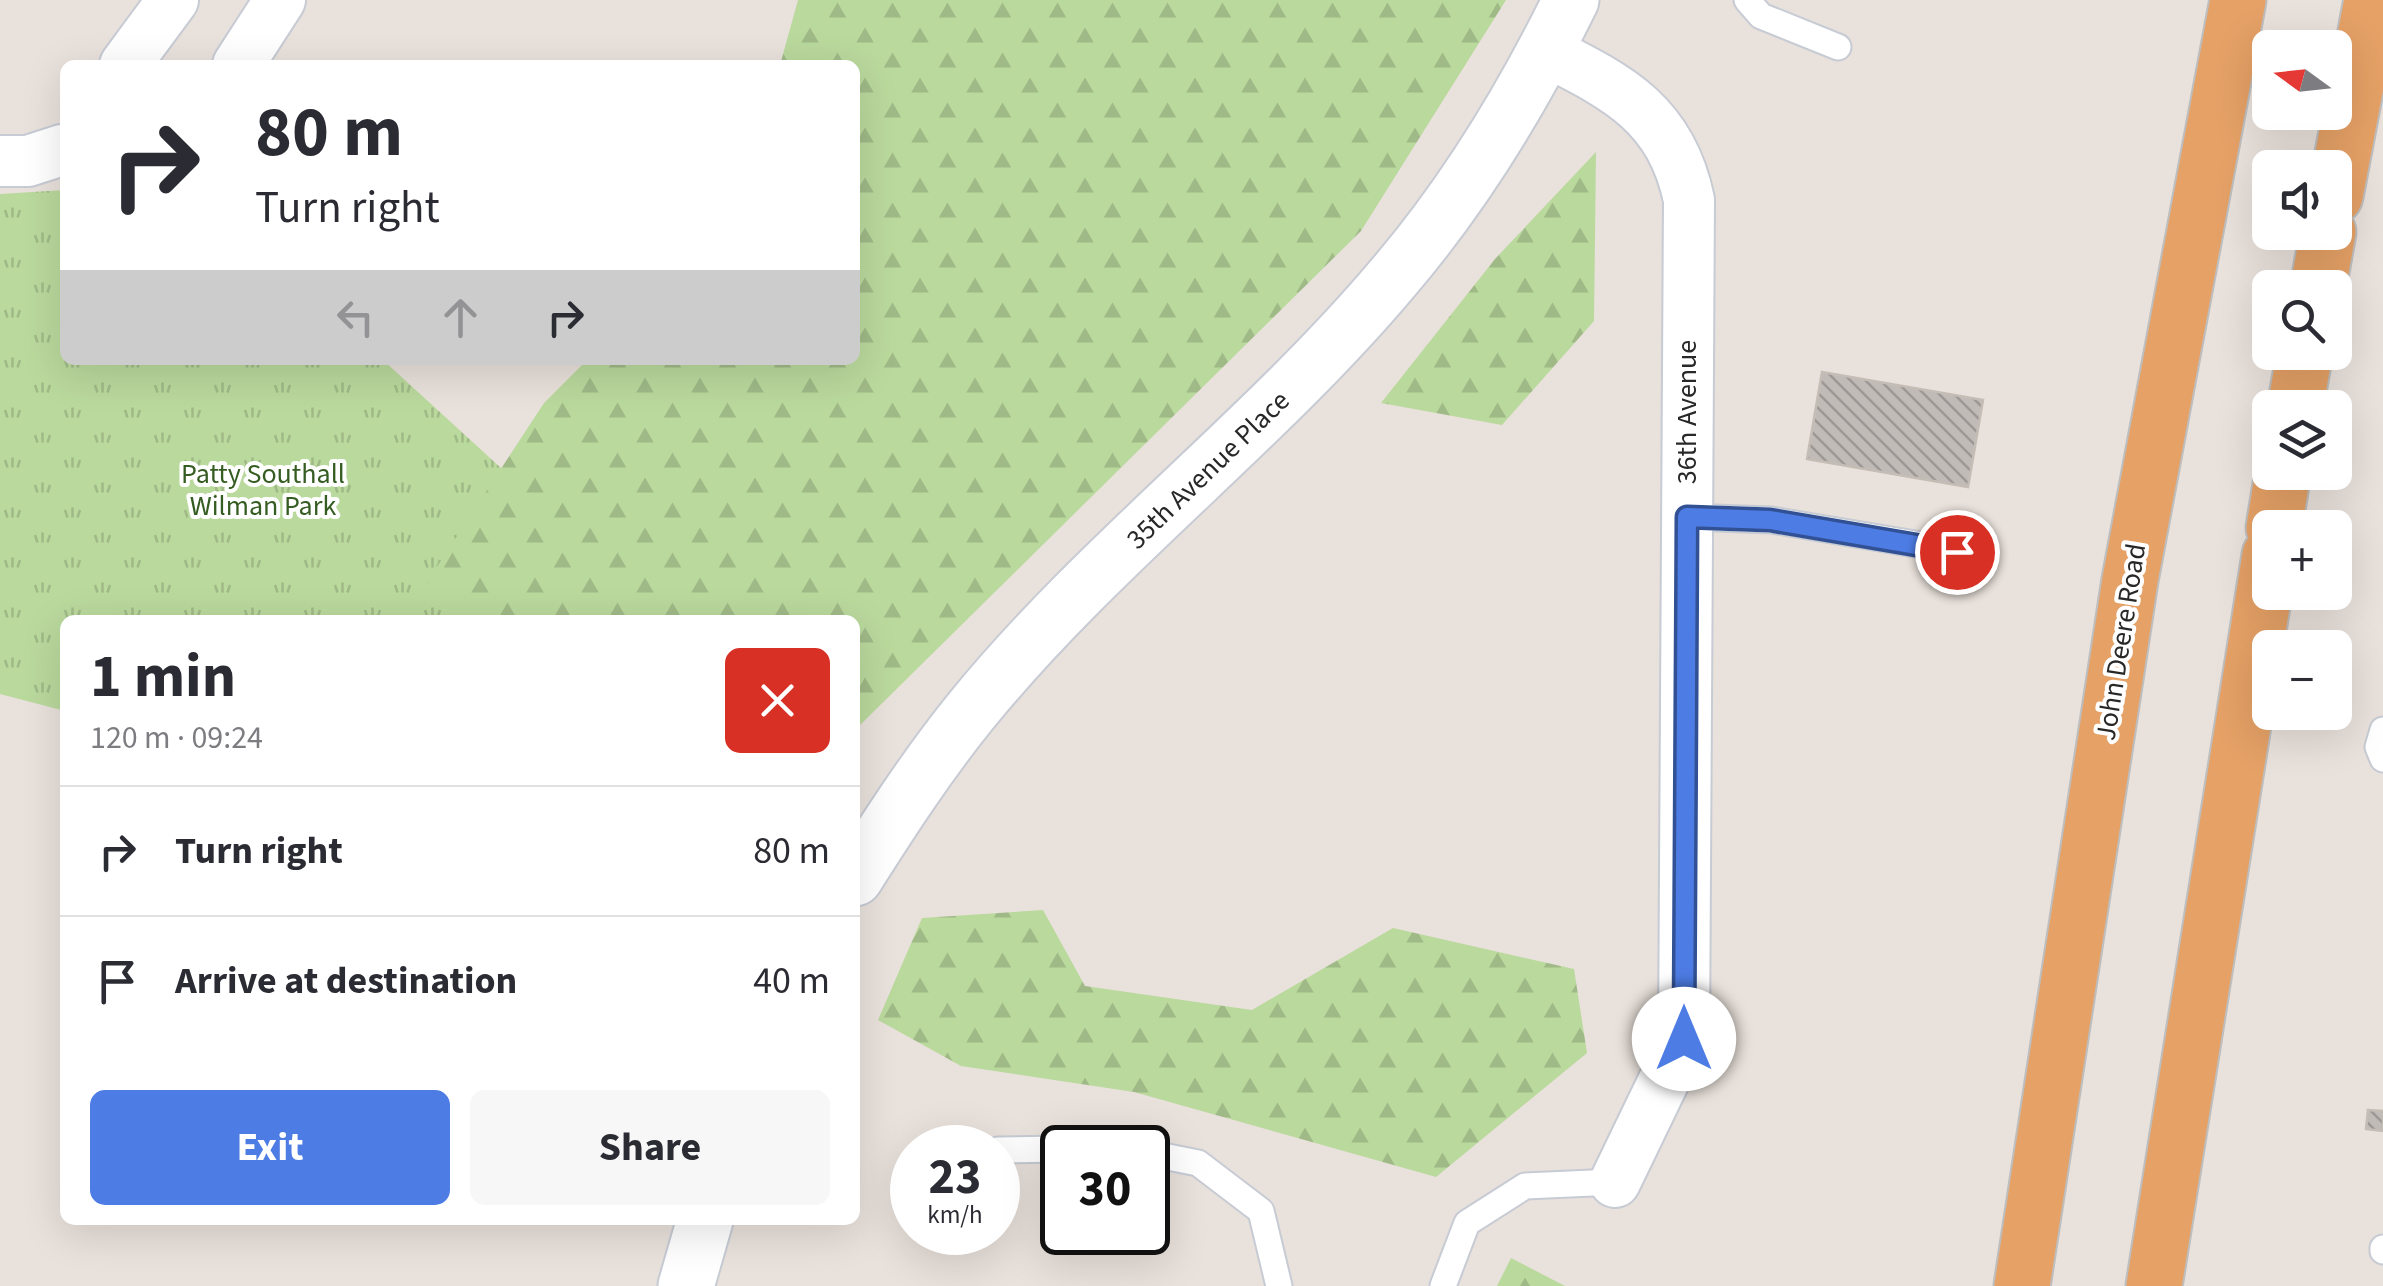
<!DOCTYPE html>
<meta charset="utf-8">
<style>
:root{--surface:#fff;--page:#f7f7f7;--text:#2b2b33;--muted:#7c7c81;--line:#e1e1e2;--accent:#4d7ce4}
body{margin:0;font-family:"Source Sans 3",sans-serif;background:var(--page);color:var(--text);height:100vh;display:flex;flex-direction:column;font-size:38px;white-space:nowrap}
*{box-sizing:border-box;margin:0}
p{font-size:32px;color:var(--muted)}
.icon{flex:none;width:55px;height:55px;fill:none;stroke:currentColor;stroke-width:2;stroke-linecap:round;stroke-linejoin:round}
.map{position:relative;flex:1;overflow:hidden}
.side{position:absolute;left:60px;top:615px;width:800px;height:610px;display:flex;flex-direction:column;background:var(--surface);border-radius:15px;box-shadow:0 10px 40px #0002}
.side>*{flex:none}
.top-card{position:absolute;left:60px;top:60px;width:800px;height:305px;border-radius:15px;box-shadow:0 10px 40px #0002;background:#fff;color:var(--text);overflow:hidden}
.needle{width:65px;rotate:285deg}
.fabs{position:absolute;left:2252px;top:30px;display:grid;gap:20px}
.fabs a{display:grid;place-items:center;width:100px;height:100px;border-radius:15px;background:var(--surface);box-shadow:0 10px 40px #0002;font-size:50px}
.speed{position:absolute;left:890px;top:1125px;display:flex;gap:20px;font-size:50px;font-weight:700;text-align:center}
.speed>*{display:grid;place-content:center;width:130px;height:130px;border-radius:50%;background:var(--surface);box-shadow:0 10px 40px #0002;line-height:1}
.speed small{font-size:25px;font-weight:400}
.speed .limit{border:5px solid #111;border-radius:15px;background:#fff;color:#111}
.pin{position:absolute;display:grid;place-items:center;width:85px;height:85px;color:#fff;margin:-42px;border:5px solid #fff;border-radius:50%;box-shadow:0 2px 10px #0007}
.me{position:absolute;width:110px;margin:-55px;rotate:0deg;stroke-linejoin:round;filter:drop-shadow(0 0 8px #0008)}
.turn{display:flex;align-items:center;gap:35px;height:210px;padding:0 30px;font-size:45px}
.turn .icon{width:130px;height:130px;stroke-width:2.5}
.turn b{display:block;font-size:70px;line-height:85px}
.lanes{display:flex;align-items:center;height:95px;padding:0 30px;background:#0003;justify-content:center;gap:50px;direction:ltr}
.lanes .off{opacity:.35}
.round{display:grid;place-items:center;flex:none;width:105px;height:105px;border-radius:15px;background:var(--page)}
.overview{display:flex;align-items:center;justify-content:space-between;height:170px;padding:0 30px}
h1{font-size:60px;font-weight:700;line-height:75px}
.button{display:flex;gap:20px;margin-top:auto;padding:20px 30px}
.button a{flex:1;height:115px;border-radius:15px;background:var(--accent);color:#fff;font-size:40px;font-weight:700;line-height:115px;text-align:center}
.button a+a{background:var(--page);color:var(--text)}
ul{padding:0;list-style:none}
li{display:flex;align-items:center;gap:30px;height:130px;padding:0 30px;border-top:2px solid var(--line)}
li div{flex:1}
li b{display:block;font-size:38px}
li em{font-style:normal}
.map>svg:first-child{display:block}
</style>
<div class="map">
<svg width="2383" height="1286" viewBox="0 0 2383 1286">
<defs>
<pattern id="grass-tufts" width="24" height="20" patternUnits="userSpaceOnUse" patternTransform="scale(2.5)"><rect width="24" height="20" fill="#bad99d"/><path d="M3 7l-1-3M5 7V3M7 7l1-3M15 17l-1-3M17 17v-4M19 17l1-3" fill="none" stroke="#a0ba87"/></pattern>
<pattern id="forest-firs" width="22" height="20" patternUnits="userSpaceOnUse" patternTransform="scale(2.5)"><rect width="22" height="20" fill="#bad99d"/><path d="M5 1l3.5 6h-7zM16 11l3.5 6h-7z" fill="#a0ba87"/></pattern>
<pattern id="building-back-hatch" width="6" height="6" patternUnits="userSpaceOnUse" patternTransform="scale(2.5)"><rect width="6" height="6" fill="#c1bbb8"/><path d="M-1 5l2 2M0 0l6 6M5-1l2 2" fill="none" stroke="#9d9896"/></pattern>
</defs>
<rect width="100%" height="100%" fill="#e9e1db"/>
<path fill="url(#grass-tufts)" d="M 65,190 L 65,360 L 383,360 L 667,620 L 65,620 L 65,711 L 0,694 L 0,194 Z"/>
<path fill="url(#forest-firs)" d="M 798,0 L 1506,0 L 1361,231 L 855,730 L 855,620 L 476,620 L 427,582 L 544,403 L 587,360 L 855,360 L 855,65 L 780,65 Z
M 1596,152 L 1594,321 L 1502,425 L 1381,403 L 1495,259 Z
M 1043,910 L 1085,986 L 1252,1010 L 1393,928 L 1574,969 L 1587,1053 L 1436,1177 L 1134,1092 L 961,1066 L 878,1020 L 922,918 Z
M 1511,1258 L 1565,1286 L 1497,1286 Z"/>
<path fill="url(#building-back-hatch)" stroke="#c4bdb5" stroke-width="2.5" d="M 1822,372 L 1983,400 L 1968,487 L 1807,459 Z
M 2368,1110 L 2383,1111 L 2383,1131 L 2366,1129 Z"/>
<g fill="none" stroke-linecap="round" stroke-linejoin="round">
<defs>
<path id="service" d="M 1747,0 L 1761,16 L 1838,47
M 1687,517 L 1771,520 L 1957,551
M 2383,730 L 2378,747 L 2383,759
M 998,1150 L 1062,1149
M 1148,1153 L 1198,1163 L 1261,1211 L 1279,1286
M 2383,1248 L 2383,1251
M 1443,1286 L 1467,1223 L 1525,1186 L 1615,1182"/>
<path id="minor" d="M 1546,51 C 1619,88 1671,114 1689,200 L 1684,1039 L 1615,1182
M 125,65 L 173,0
M 238,65 L 280,0
M 0,161 L 28,161 L 62,150"/>
<path id="tertiary" d="M 855,878 C 891,821 928,764 971,711 C 1097,556 1263,432 1392,279 C 1465,194 1522,100 1571,0
M 686,1286 L 705,1220"/>
<path id="trunk" d="M 2335,196 L 2372,0
M 2318,288 L 2328,232
M 2295,408 L 2305,352
M 2274,528 L 2283,472
M 2022,1286 L 2130,580 L 2238,0
M 2154,1286 L 2270,555"/>
</defs>
<use href="#service" stroke="#c7cbd4" stroke-width="29"/>
<use href="#minor" stroke="#c7cbd4" stroke-width="54"/>
<use href="#tertiary" stroke="#c7cbd4" stroke-width="59"/>
<use href="#trunk" stroke="#bebebe" stroke-width="59"/>
<use href="#service" stroke="#fff" stroke-width="25"/>
<use href="#minor" stroke="#fff" stroke-width="50"/>
<use href="#tertiary" stroke="#fff" stroke-width="55"/>
<use href="#trunk" stroke="#e5a166" stroke-width="55"/>
</g>
<g fill="none" stroke-linecap="round" stroke-linejoin="round">
<defs>
<path id="route" d="M 1684,1039 L 1687,517 L 1770,520 L 1957,552"/>
</defs>
<use href="#route" stroke="#325194" stroke-width="25"/>
<use href="#route" stroke="#4d7ce4" stroke-width="18"/>
</g>
<g text-anchor="middle" dominant-baseline="central" stroke-width="8" stroke-linejoin="round" paint-order="stroke">
<g font-size="28" fill="#282828" stroke="#fff">
<text transform="translate(1687 412) rotate(-90)">36th Avenue</text>
<text transform="translate(1208 470) rotate(-44)">35th Avenue Place</text>
<text transform="translate(2121 642) rotate(-81)">John Deere Road</text>
</g>
<g font-size="28" fill="#355c21" stroke="#fff">
<text x="263" y="474">Patty Southall<tspan x="263" dy="32">Wilman Park</tspan></text>
</g>
</g>
</svg>
<div class="fabs">
<a><svg class="needle" viewBox="-14 -14 28 28"><path d="M0-13l5 13h-10z" fill="#e53935"/><path d="M0 13l5-13h-10z" fill="#7c7c81"/></svg></a>
<a><svg class="icon" aria-label="sound" viewBox="0 0 24 24"><path d="M4 9h4l5-4v14l-5-4H4zM17 9q2 3 0 6"/></svg></a>
<a><svg class="icon" aria-label="search" viewBox="0 0 24 24"><circle cx="10" cy="10" r="6"/><path d="M15 15l6 6"/></svg></a>
<a><svg class="icon" aria-label="layers" viewBox="0 0 24 24"><path d="M12 4l9 5-9 5-9-5zM3 14l9 5 9-5"/></svg></a>
<a>+</a>
<a>−</a>
</div>
<div class="speed"><div>23<small>km/h</small></div><div class="limit">30</div></div>
<div class="pin" style="left:1957px;top:552px;background:#d93025"><svg class="icon" aria-label="arrive" viewBox="0 0 24 24"><path d="M6 21V4h12l-3 4 3 4H6"/></svg></div>
<svg class="me" style="left:1684px;top:1039px" viewBox="-20 -20 40 40"><circle r="19" fill="#fff"/><path d="M0-13L10 11 0 6-10 11z" fill="#4d7ce4"/></svg>
<div class="top-card">
<div class="turn"><svg class="icon" aria-label="right" viewBox="0 0 24 24"><path d="M7 20v-9h11M14 6l5 5-5 5"/></svg><div><b>80 m</b>Turn right</div></div>
<div class="lanes"><svg class="icon off" aria-label="left" viewBox="0 0 24 24"><path d="M17 20v-9H6M10 6l-5 5 5 5"/></svg><svg class="icon off" aria-label="ahead" viewBox="0 0 24 24"><path d="M12 20V5M6 11l6-6 6 6"/></svg><svg class="icon" aria-label="right" viewBox="0 0 24 24"><path d="M7 20v-9h11M14 6l5 5-5 5"/></svg></div>
</div>
<section class="side">
<div class="overview"><div><h1>1 min</h1><p>120 m · 09:24</p></div><a class="round" style="background:#d93025;color:#fff"><svg class="icon" aria-label="close" viewBox="0 0 24 24"><path d="M6 6l12 12M18 6L6 18"/></svg></a></div>
<ul>
<li><svg class="icon" aria-label="right" viewBox="0 0 24 24"><path d="M7 20v-9h11M14 6l5 5-5 5"/></svg><div><b>Turn right</b></div><em>80 m</em></li>
<li><svg class="icon" aria-label="arrive" viewBox="0 0 24 24"><path d="M6 21V4h12l-3 4 3 4H6"/></svg><div><b>Arrive at destination</b></div><em>40 m</em></li>
</ul>
<div class="button"><a>Exit</a><a>Share</a></div>
</section>
</div>
